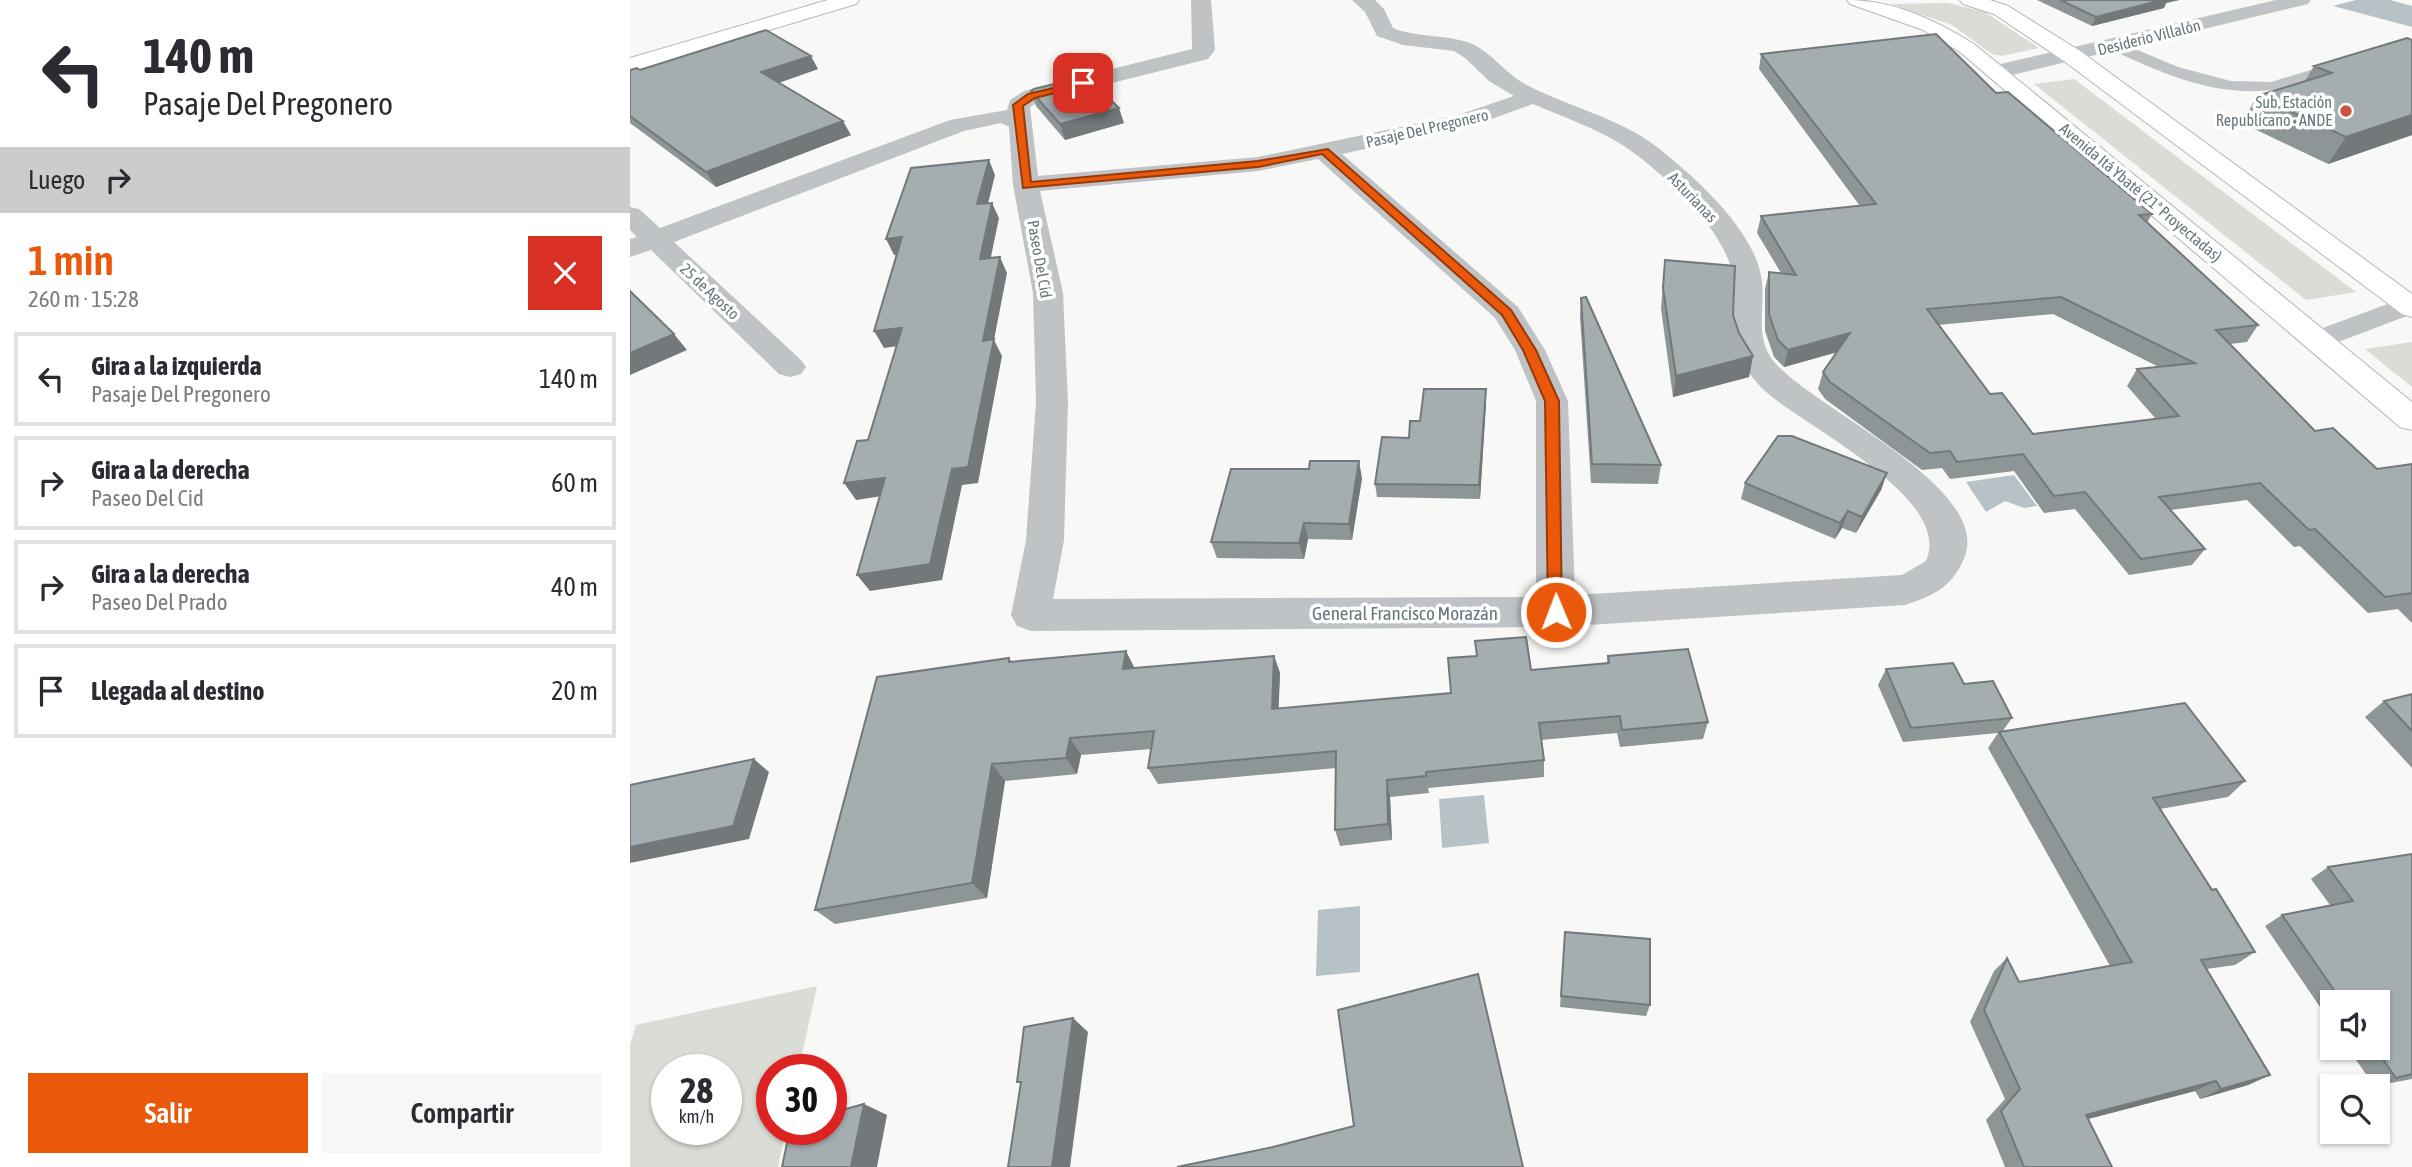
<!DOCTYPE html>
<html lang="es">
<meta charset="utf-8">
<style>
:root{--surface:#fff;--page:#f7f7f7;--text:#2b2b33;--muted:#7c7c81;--line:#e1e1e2;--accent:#ea580c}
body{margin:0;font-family:"Asap Condensed",sans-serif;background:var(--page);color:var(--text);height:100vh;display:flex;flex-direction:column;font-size:26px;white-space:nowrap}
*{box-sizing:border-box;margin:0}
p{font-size:23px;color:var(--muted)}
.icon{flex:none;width:38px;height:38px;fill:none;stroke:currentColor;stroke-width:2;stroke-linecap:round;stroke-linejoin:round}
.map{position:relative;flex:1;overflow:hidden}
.drawer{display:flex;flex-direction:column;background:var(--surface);width:630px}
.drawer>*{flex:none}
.top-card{background:#fff;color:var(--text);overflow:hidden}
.controls{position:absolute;left:1690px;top:990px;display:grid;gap:14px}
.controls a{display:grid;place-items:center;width:70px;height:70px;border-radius:0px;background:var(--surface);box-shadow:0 2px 5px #0004;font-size:35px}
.speed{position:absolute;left:21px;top:1054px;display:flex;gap:14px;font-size:35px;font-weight:700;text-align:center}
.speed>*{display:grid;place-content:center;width:91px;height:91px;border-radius:50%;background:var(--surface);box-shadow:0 2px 5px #0004;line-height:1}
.speed small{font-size:18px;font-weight:400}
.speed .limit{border:10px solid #d22;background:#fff;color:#111}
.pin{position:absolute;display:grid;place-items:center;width:60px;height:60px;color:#fff;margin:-30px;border-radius:14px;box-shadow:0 4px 10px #0006}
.me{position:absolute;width:77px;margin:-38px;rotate:359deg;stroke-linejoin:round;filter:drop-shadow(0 0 5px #0008)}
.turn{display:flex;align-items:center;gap:24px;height:147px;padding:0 28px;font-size:32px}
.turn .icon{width:91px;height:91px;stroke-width:2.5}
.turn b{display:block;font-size:49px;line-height:60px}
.then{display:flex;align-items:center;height:66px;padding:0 28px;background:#0003;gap:14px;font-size:26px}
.round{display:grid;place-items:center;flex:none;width:74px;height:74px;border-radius:0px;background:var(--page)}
.headline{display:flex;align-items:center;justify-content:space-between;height:119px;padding:0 28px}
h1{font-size:42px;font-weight:600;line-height:52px;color:var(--accent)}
.button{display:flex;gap:14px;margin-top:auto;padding:14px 28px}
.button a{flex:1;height:80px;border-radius:0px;background:var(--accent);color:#fff;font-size:28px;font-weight:600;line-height:80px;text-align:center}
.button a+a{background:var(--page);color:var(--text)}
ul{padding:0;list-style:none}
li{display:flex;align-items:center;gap:21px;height:94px;margin:0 14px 10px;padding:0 14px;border:4px solid var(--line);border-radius:0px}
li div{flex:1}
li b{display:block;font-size:26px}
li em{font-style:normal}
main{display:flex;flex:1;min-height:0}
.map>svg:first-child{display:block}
</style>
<main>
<section class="drawer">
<div class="top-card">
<div class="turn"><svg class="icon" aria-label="left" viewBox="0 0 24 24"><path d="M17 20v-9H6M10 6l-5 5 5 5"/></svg><div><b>140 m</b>Pasaje Del Pregonero</div></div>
<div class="then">Luego<svg class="icon" aria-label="right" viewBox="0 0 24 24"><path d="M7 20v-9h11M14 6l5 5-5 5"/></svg></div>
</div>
<div class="headline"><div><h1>1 min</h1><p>260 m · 15:28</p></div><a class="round" style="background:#d93025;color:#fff"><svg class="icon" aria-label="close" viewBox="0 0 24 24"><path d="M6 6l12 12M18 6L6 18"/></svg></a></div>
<ul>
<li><svg class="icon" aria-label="left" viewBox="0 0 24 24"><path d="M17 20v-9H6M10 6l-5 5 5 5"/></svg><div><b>Gira a la izquierda</b><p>Pasaje Del Pregonero</p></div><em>140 m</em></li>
<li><svg class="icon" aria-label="right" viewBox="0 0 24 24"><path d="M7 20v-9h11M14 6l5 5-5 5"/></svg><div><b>Gira a la derecha</b><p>Paseo Del Cid</p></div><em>60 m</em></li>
<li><svg class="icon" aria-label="right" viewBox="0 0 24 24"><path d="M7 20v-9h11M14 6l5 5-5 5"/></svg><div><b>Gira a la derecha</b><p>Paseo Del Prado</p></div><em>40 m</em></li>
<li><svg class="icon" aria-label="arrive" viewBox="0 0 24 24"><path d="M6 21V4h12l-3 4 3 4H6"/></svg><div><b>Llegada al destino</b></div><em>20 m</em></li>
</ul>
<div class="button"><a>Salir</a><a>Compartir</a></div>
</section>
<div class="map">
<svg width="1782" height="1167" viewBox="0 0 1782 1167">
<rect width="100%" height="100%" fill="#f8f8f7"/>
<path fill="#d9ddd6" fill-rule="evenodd" d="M 1318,3 L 1355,12 L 1409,48 L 1372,56 L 1362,54 L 1322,25 L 1261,4 Z
M 1444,79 L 1726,292 L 1676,300 L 1404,84 Z
M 1782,342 L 1782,387 L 1735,349 Z
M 187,986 L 169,1069 L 142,1069 L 142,1129 L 156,1129 L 148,1167 L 0,1167 L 0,1045 L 6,1025 ZM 37,1069 L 96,1069 L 96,1129 L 37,1129 Z"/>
<path fill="#b6c2c5" d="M 1726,0 L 1760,0 L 1782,6 L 1782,27 L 1703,6 Z
M 1384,475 L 1407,506 L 1394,508 L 1375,501 L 1356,512 L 1336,482 Z
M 854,795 L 859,843 L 812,848 L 809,799 Z
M 730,906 L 730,972 L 686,976 L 688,910 Z"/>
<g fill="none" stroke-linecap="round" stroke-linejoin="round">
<defs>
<path id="secondary" d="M 1217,0 C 1264,0 1305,20 1344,44 L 1782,402 L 1782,430 L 1770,427 L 1330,52 L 1293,30 L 1220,4 Z
M 1330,0 L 1360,0 L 1378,6 L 1450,51 L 1782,294 L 1782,317 L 1772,314 L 1434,61 L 1364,14 L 1333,4 Z"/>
<path id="primary" d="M 198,0 L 229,0 L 226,4 L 0,72 L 0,58 Z"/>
</defs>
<use href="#secondary" stroke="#b1b8ba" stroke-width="2"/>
<use href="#primary" stroke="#b3b8ba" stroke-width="2"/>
<path fill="#bfc3c6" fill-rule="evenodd" d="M 1486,41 L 1548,67 L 1601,81 L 1641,82 L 1713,60 L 1721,65 C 1714,73 1698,76 1687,80 C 1609,106 1552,83 1480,49 L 1478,46 Z"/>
<path fill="#bfc3c6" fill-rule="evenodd" d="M 561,0 L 581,0 L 585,50 L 578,59 L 410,101 L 400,107 L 408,176 L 628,157 L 828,115 L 884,96 L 859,81 L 835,58 L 824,51 L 773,45 L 747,36 L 735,12 L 722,0 L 745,0 L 754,9 L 763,28 C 787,38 815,34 840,43 C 860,51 875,73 895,84 C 938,107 988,117 1027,147 C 1065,177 1127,232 1132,282 C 1135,309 1125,335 1142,359 C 1177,407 1372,489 1332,563 C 1319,589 1302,596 1275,605 L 926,627 L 401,631 L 387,626 L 381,615 L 396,540 L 406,402 L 403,293 L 383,185 L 379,127 L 371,123 L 334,131 L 44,242 L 171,360 L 176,367 L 171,374 L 160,377 L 149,374 L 21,250 L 0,257 L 0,239 L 7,237 L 0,230 L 0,207 L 9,209 L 30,228 L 320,120 L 377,110 L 380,100 L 394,91 L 562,49 ZM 903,104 C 933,117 966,128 994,146 C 1031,171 1094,228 1102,273 C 1106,291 1100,308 1101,326 C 1101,350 1118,374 1134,390 C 1172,426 1324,497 1296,561 L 1272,575 L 945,595 L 938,401 L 915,350 L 888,307 L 712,154 L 842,126 ZM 688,159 L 865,318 L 885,350 L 906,401 L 906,597 L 423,599 L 434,540 L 438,402 L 433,293 L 410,191 L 628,171 Z
M 1782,295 L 1782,314 L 1690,349 L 1679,347 L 1675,340 L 1679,333 Z"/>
<path fill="#bfc3c6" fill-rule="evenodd" d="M 1646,0 L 1681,0 L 1678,4 L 1366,79 L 1355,72 L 1366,65 Z"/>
<use href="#secondary" fill="#fff" fill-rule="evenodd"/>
<use href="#primary" fill="#fff" fill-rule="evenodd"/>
</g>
<path fill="#8d9597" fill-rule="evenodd" d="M 1407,0 L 1549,0 L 1536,3 L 1534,8 L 1462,26 Z
M 1782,40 L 1782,135 L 1698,164 L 1612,123 L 1627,96 L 1674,82 L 1684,66 Z
M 1131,54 L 1366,93 L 1522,214 L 1517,223 L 1628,325 L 1617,342 L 1600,344 L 1685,431 L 1747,469 L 1782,464 L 1782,623 L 1768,609 L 1738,613 L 1670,546 L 1664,547 L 1617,500 L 1541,510 L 1575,549 L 1562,565 L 1499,575 L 1445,509 L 1414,513 L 1384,471 L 1320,479 L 1312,468 L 1292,470 L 1195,399 L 1188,389 L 1193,372 L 1207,352 L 1154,367 L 1144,357 L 1135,331 L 1135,289 L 1139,272 L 1151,273 L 1127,233 L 1131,216 L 1230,206 L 1129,69 ZM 1423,314 L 1529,367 L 1507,369 L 1497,386 L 1526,419 L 1403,434 L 1360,394 L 1308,325 Z
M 188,69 L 149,83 L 221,135 L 86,187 L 0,123 L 0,70 Z
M 401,91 L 494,123 L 435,140 L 406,106 Z
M 1035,260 L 1103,315 L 1109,333 L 1123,356 L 1119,377 L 1043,397 L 1031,309 Z
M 951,298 L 1031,465 L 1028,484 L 961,483 L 950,317 Z
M 856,403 L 850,499 L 747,497 L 745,484 L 790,421 Z
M 679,469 L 732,478 L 722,540 L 678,539 L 674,559 L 587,558 L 581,542 Z
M 1257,473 L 1251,490 L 1226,533 L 1212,528 L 1205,539 L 1111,499 L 1115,483 Z
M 644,656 L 650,673 L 648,709 L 821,693 L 901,670 L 977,663 L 978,656 L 1078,722 L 1073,739 L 990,747 L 987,733 L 911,740 L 914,760 L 914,777 L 798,788 L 799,793 L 760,797 L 762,840 L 710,846 L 705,830 L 706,768 L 528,784 L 518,768 L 521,749 L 451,755 L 447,774 L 375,781 L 357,898 L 205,924 L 185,910 L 379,658 L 382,662 L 505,668 Z
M 1256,669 L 1334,684 L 1382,718 L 1372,732 L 1615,781 L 1598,797 L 1530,809 L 1582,890 L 1625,952 L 1605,965 L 1576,969 L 1640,1075 L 1618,1085 L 1570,1099 L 1565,1091 L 1458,1119 L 1482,1167 L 1375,1167 L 1356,1120 L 1375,1099 L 1340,1022 L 1364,971 L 1377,958 L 1389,982 L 1480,966 L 1358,748 L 1368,733 L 1273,742 L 1248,685 Z
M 1782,694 L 1782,768 L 1735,717 L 1754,701 Z
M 1782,854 L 1782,1079 L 1744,1086 L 1718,1048 L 1748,1048 L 1748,1003 L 1703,1003 L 1703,1026 L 1635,926 L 1652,915 L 1700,905 L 1681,879 L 1698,867 Z
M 935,932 L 1020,1005 L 1016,1016 L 930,1007 Z"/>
<path fill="#73797b" d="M 1531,0 L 1549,0 L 1536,3 L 1534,8 L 1462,26 L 1466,17 Z
M 181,56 L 188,69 L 139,86 L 131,72 Z
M 489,108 L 494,123 L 435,140 L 430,124 Z
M 1782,115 L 1782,135 L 1698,164 L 1716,137 Z
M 213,121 L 221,135 L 86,187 L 76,172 Z
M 359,160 L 365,175 L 354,220 L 347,204 Z
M 362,203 L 369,218 L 357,276 L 350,259 Z
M 272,237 L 281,253 L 264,255 L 256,239 Z
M 370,257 L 377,273 L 364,340 L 372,356 L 348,483 L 332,485 L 312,580 L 240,591 L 227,575 L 322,469 L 353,341 Z
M 272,328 L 282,344 L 254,348 L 244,331 Z
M 1220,333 L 1215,350 L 1154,367 L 1158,350 Z
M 44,334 L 57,350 L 0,375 L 0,353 Z
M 1123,356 L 1119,377 L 1043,397 L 1046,376 Z
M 856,389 L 856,403 L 850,499 L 849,485 Z
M 729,461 L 732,478 L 722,540 L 719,524 Z
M 1257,473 L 1251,490 L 1226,533 L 1232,517 Z
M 255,478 L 266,494 L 226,500 L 214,483 Z
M 1218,511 L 1212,528 L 1205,539 L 1210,523 Z
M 674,523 L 678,539 L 674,559 L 669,543 Z
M 496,651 L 505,669 L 493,669 Z
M 644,656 L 650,673 L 648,726 L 642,709 Z
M 440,738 L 451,755 L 447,774 L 436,758 Z
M 124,759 L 139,772 L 119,839 L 0,863 L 0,847 Z
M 362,764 L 375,781 L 357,898 L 342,883 Z
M 757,780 L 760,797 L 762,840 L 758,824 Z
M 443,1018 L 458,1032 L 440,1167 L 422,1167 Z
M 1640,1075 L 1618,1085 L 1570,1099 L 1591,1089 Z
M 1586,1081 L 1565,1091 L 1439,1124 L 1456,1115 Z
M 234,1104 L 257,1115 L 247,1167 L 221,1167 Z"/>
<path fill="#a4adb0" stroke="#73797b" stroke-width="2" fill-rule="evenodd" d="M 1430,0 L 1532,0 L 1466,17 Z
M 136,30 L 181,56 L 131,72 L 213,121 L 76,172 L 0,116 L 0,70 L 7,68 L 10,70 Z
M 1306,34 L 1366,93 L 1378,92 L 1522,214 L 1509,215 L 1628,325 L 1586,330 L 1685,431 L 1703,428 L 1747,469 L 1782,464 L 1782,593 L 1755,597 L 1685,529 L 1679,530 L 1630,483 L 1529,497 L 1575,549 L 1511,559 L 1455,492 L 1424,496 L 1393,454 L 1327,462 L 1320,451 L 1300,453 L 1200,382 L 1193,372 L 1220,333 L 1158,350 L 1148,340 L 1139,314 L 1139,272 L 1166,275 L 1131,216 L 1246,204 L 1131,54 ZM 1431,297 L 1565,363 L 1507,369 L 1549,416 L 1403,434 L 1372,393 L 1360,394 L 1297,309 Z
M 1777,38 L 1782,40 L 1782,115 L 1716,137 L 1627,96 L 1702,73 L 1684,66 Z
M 456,76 L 489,108 L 430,124 L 401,91 L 404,89 Z
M 359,160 L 347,204 L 362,203 L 350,259 L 370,257 L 353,341 L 364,339 L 338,467 L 322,469 L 300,564 L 227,575 L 255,478 L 214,483 L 227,441 L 238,440 L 272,328 L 244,331 L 272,237 L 256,239 L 281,168 Z
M 1035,260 L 1105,266 L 1103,315 L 1109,333 L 1123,356 L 1046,376 L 1033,288 Z
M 0,291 L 44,334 L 0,353 Z
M 956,297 L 1031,465 L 962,464 L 951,298 Z
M 794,389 L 856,389 L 849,485 L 745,484 L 752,437 L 779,438 L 780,421 L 790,421 Z
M 1148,436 L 1162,436 L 1257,473 L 1232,517 L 1218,511 L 1210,523 L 1115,483 Z
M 680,461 L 729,461 L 719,524 L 674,523 L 669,543 L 581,542 L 601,469 L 679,469 Z
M 896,637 L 901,670 L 979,663 L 978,656 L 1058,649 L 1078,722 L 992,730 L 990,716 L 909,723 L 914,760 L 796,772 L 796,776 L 757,780 L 758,824 L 705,830 L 706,751 L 518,768 L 524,731 L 440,738 L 436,758 L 362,764 L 342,883 L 185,910 L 247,677 L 379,658 L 379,662 L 496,651 L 493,669 L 644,656 L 642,709 L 821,693 L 818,658 L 847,656 L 845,641 Z
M 1323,663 L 1334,684 L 1363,681 L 1382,718 L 1281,728 L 1256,669 Z
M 1782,694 L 1782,731 L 1754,701 Z
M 1555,703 L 1615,781 L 1523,798 L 1582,890 L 1586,889 L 1625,952 L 1571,960 L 1640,1075 L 1591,1089 L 1586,1081 L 1456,1115 L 1482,1167 L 1394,1167 L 1371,1111 L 1390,1089 L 1354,1010 L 1377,958 L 1389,982 L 1502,962 L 1369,732 Z
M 124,759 L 103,826 L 0,847 L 0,785 Z
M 1782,854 L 1782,1074 L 1766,1078 L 1745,1048 L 1748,1048 L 1748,1003 L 1713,1003 L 1652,915 L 1723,901 L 1698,867 Z
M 935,932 L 1020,939 L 1020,1005 L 931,996 Z
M 848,974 L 893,1167 L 547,1167 L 643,1147 L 724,1126 L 708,1010 Z
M 443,1018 L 422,1167 L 378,1167 L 391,1082 L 387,1082 L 394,1027 Z
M 234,1104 L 221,1167 L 152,1167 L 160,1129 L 201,1129 L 201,1113 Z"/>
<path fill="#ea580c" stroke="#983908" stroke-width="2" d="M 453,81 L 457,85 L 405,98 L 393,106 L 401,182 L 628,161 L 698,149 L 881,310 L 906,350 L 929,401 L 932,616 L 926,618 L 918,612 L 915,401 L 893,350 L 872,315 L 692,154 L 628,167 L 393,188 L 383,105 L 398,94 Z"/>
<circle fill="#cd5242" stroke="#fff" stroke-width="2.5" cx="1716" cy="111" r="7"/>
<g text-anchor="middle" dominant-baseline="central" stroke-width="7" stroke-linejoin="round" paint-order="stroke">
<g font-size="16" fill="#67777d" stroke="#fff">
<text transform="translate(1519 37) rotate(-14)">Desiderio Villalón</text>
<text transform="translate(797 128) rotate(-13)">Pasaje Del Pregonero</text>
<text transform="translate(1511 192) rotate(40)">Avenida Itá Ybaté (21ª Proyectadas)</text>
<text transform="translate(1063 197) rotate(46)">Asturianas</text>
<text transform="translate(410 259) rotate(80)">Paseo Del Cid</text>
<text transform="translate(80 291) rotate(43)">25 de Agosto</text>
</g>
<g font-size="16" fill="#67777d" stroke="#fff" text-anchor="end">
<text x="1702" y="102">Sub. Estación<tspan x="1702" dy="18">Republicano - ANDE</tspan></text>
</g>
<g font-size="19" fill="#67777d" stroke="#fff">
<text x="775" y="613">General Francisco Morazán</text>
</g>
</g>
</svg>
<div class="controls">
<a><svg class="icon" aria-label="sound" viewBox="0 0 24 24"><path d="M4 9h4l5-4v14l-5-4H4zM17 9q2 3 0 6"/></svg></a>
<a><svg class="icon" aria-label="search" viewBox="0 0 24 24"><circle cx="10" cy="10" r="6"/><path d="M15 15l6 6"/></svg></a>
</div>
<div class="speed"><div>28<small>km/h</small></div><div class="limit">30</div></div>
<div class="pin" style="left:453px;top:83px;background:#d93025"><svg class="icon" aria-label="arrive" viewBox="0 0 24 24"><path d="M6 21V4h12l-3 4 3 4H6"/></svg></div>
<svg class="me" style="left:926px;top:612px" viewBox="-20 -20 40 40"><circle r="17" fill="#ea580c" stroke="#fff" stroke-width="3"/><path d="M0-11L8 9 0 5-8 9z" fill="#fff"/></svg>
</div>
</main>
